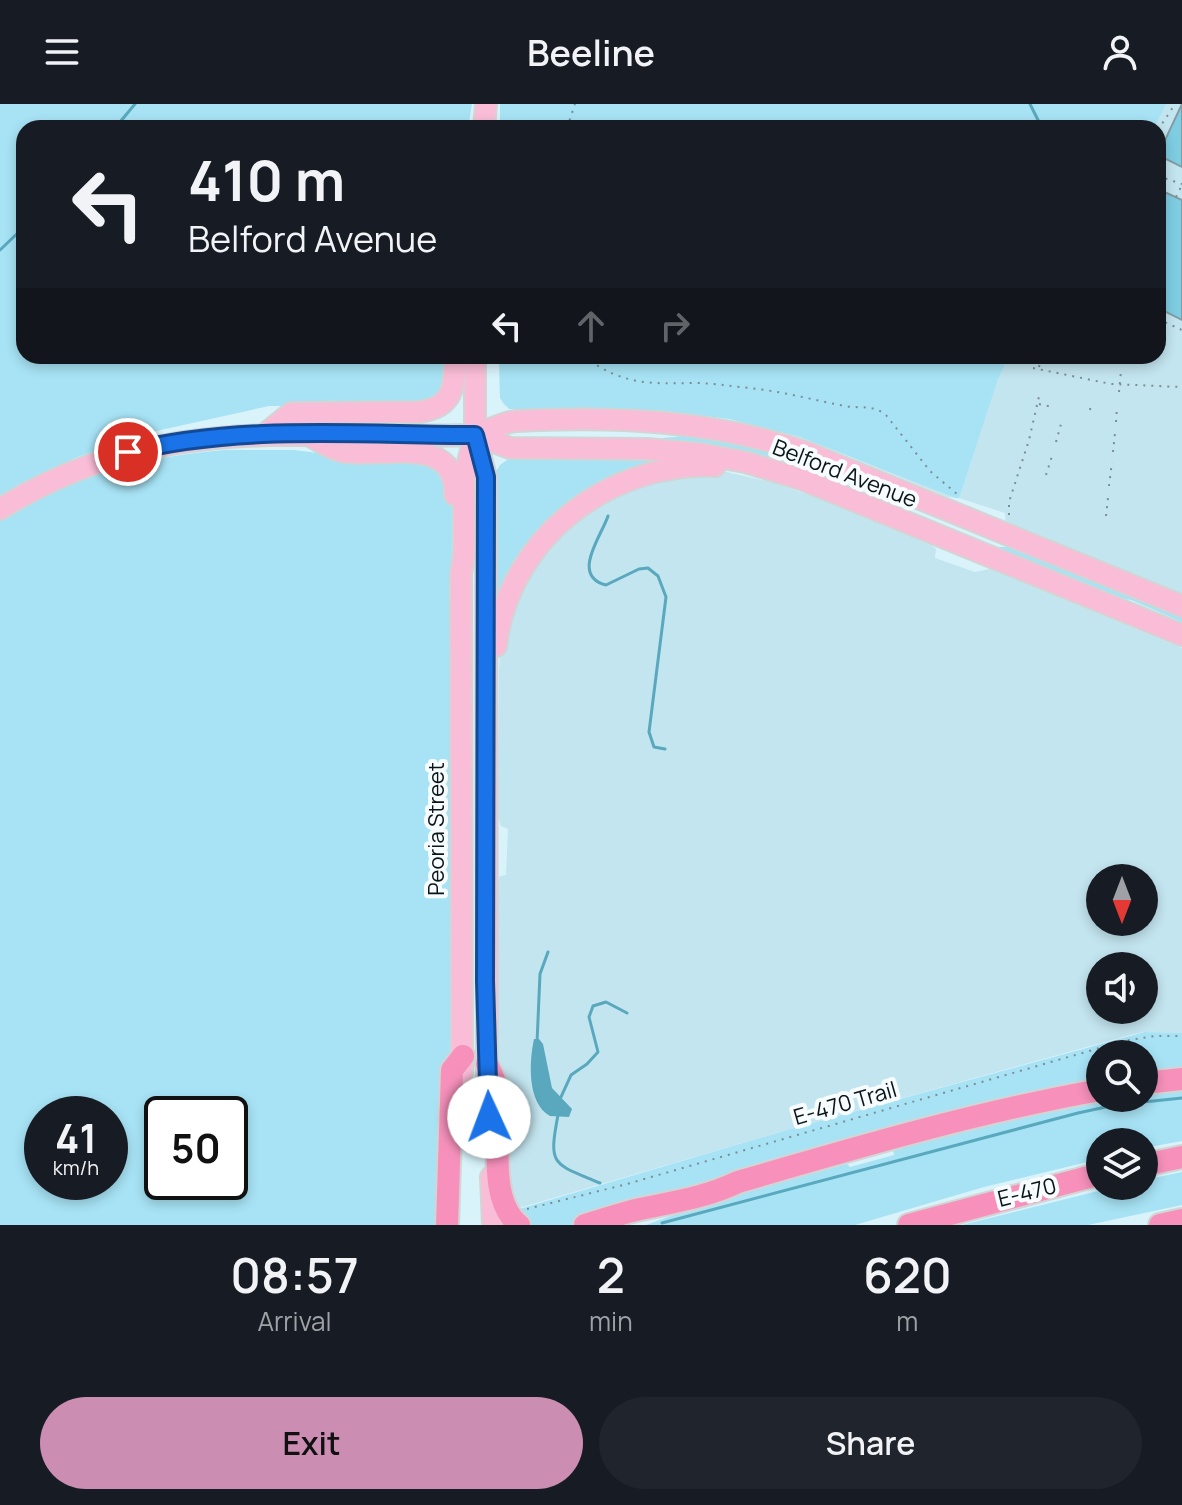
<!DOCTYPE html>
<style>
:root{--surface:#171b24;--page:#20242c;--text:#f1f3f6;--muted:#9ea1a6;--accent:#cb8eb2}
body{margin:0;font-family:Manrope,sans-serif;background:var(--page);color:var(--text);height:100vh;display:flex;flex-direction:column;font-size:30px;white-space:nowrap}
*{box-sizing:border-box;margin:0}
p{font-size:26px;color:var(--muted)}
.icon{flex:none;width:44px;height:44px;fill:none;stroke:currentColor;stroke-width:2;stroke-linecap:round;stroke-linejoin:round}
.map{position:relative;height:1121px;overflow:hidden}
.side{display:flex;flex-direction:column;background:var(--surface);flex:1}
.side>*{flex:none}
.guide{position:absolute;left:16px;top:16px;width:1150px;height:244px;border-radius:24px;box-shadow:0 4px 12px #0003;background:#171b24;color:var(--text);overflow:hidden}
.needle{width:52px;rotate:180deg}
.controls{position:absolute;left:1086px;top:760px;display:grid;gap:16px}
.controls a{display:grid;place-items:center;width:72px;height:72px;border-radius:50%;background:var(--surface);box-shadow:0 4px 12px #0003;font-size:40px}
.speed{position:absolute;left:24px;top:992px;display:flex;gap:16px;font-size:40px;font-weight:700;text-align:center}
.speed>*{display:grid;place-content:center;width:104px;height:104px;border-radius:50%;background:var(--surface);box-shadow:0 4px 12px #0003;line-height:1}
.speed small{font-size:20px;font-weight:400}
.speed .limit{border:4px solid #111;border-radius:12px;background:#fff;color:#111}
.pin{position:absolute;display:grid;place-items:center;width:68px;height:68px;color:#fff;margin:-34px;border:4px solid #fff;border-radius:50%;box-shadow:0 2px 8px #0007}
.me{position:absolute;width:88px;margin:-44px;rotate:358deg;stroke-linejoin:round;filter:drop-shadow(0 0 6px #0008)}
.turn{display:flex;align-items:center;gap:28px;height:168px;padding:0 40px;font-size:36px}
.turn .icon{width:104px;height:104px;stroke-width:2.5}
.turn b{display:block;font-size:56px;line-height:68px}
.lanes{display:flex;align-items:center;height:76px;padding:0 40px;background:#0003;justify-content:center;gap:40px;direction:ltr}
.lanes .off{opacity:.35}
.eta{display:flex;justify-content:space-evenly;align-items:center;height:136px;text-align:center}
.eta b{font-size:48px;font-weight:600;line-height:56px}
.action{display:flex;gap:16px;margin-top:auto;padding:16px 40px}
.action a{flex:1;height:92px;border-radius:48px;background:var(--accent);color:#111;font-size:32px;font-weight:600;line-height:92px;text-align:center}
.action a+a{background:var(--page);color:var(--text)}
header{display:flex;justify-content:space-between;align-items:center;height:104px;padding:0 40px;background:var(--surface);font-size:36px;font-weight:600}
.map>svg:first-child{display:block}
</style>
<header><svg class="icon" aria-label="menu" viewBox="0 0 24 24"><path d="M4 6h16M4 12h16M4 18h16"/></svg>Beeline<svg class="icon" aria-label="person" viewBox="0 0 24 24"><circle cx="12" cy="8" r="4"/><path d="M4 21q1-7 8-7t8 7"/></svg></header>
<div class="map">
<svg width="1182" height="1121" viewBox="0 0 1182 1121">
<rect width="100%" height="100%" fill="#d9f3fb"/>
<path fill="#c3e5ef" fill-rule="evenodd" d="M 500,0 L 1182,0 L 1182,495 L 1006,421 L 1005,409 L 959,394 L 948,393 L 819,340 L 778,326 L 722,313 L 668,307 L 512,305 L 504,301 L 500,294 L 499,252 L 1158,252 L 1158,24 L 500,24 Z
M 722,367 L 771,378 L 809,391 L 931,441 L 936,445 L 935,454 L 975,468 L 990,465 L 1182,544 L 1182,929 L 1145,928 L 1130,931 L 787,1026 L 512,1106 L 504,1083 L 498,931 L 498,779 L 500,772 L 506,771 L 508,725 L 501,722 L 498,713 L 499,567 L 501,537 L 519,483 L 557,429 L 634,379 ZM 1100,774 L 1144,774 L 1144,818 L 1100,818 ZM 1100,862 L 1144,862 L 1144,906 L 1100,906 Z"/>
<path fill="#a7e3f5" fill-rule="evenodd" d="M 0,0 L 472,0 L 468,24 L 24,24 L 24,252 L 452,252 L 449,282 L 424,302 L 269,302 L 147,329 L 75,354 L 0,395 Z
M 500,0 L 1166,0 L 1154,24 L 500,24 Z
M 499,252 L 1010,252 L 1008,261 L 1005,260 L 998,275 L 959,394 L 956,394 L 800,333 L 729,315 L 658,306 L 509,305 L 500,294 Z
M 693,331 L 715,331 L 830,364 L 829,369 L 663,339 L 663,334 Z
M 225,346 L 294,346 L 357,354 L 430,356 L 452,382 L 451,942 L 444,1121 L 0,1121 L 0,415 C 20,404 40,392 61,383 C 114,360 169,351 225,346 ZM 42,1010 L 110,1010 L 110,1078 L 42,1078 ZM 162,1010 L 230,1010 L 230,1078 L 162,1078 Z
M 511,353 L 675,353 L 604,381 L 496,504 L 494,371 L 500,361 Z
M 1000,443 L 1007,443 L 1182,509 L 1182,518 L 1131,496 L 1107,492 L 996,446 Z
M 1145,928 L 1182,929 L 1182,966 L 1144,970 L 1144,950 L 1100,950 L 1100,977 L 580,1115 L 571,1121 L 530,1121 L 516,1106 L 787,1026 Z
M 1182,982 L 1182,1037 L 1144,1044 L 1144,1038 L 1100,1038 L 1100,1055 L 984,1083 L 855,1121 L 646,1121 L 720,1094 L 847,1060 L 850,1063 L 894,1051 L 893,1046 L 1051,1004 L 1100,994 L 1144,994 L 1144,987 Z
M 1182,1068 L 1182,1101 L 1088,1121 L 962,1121 L 1118,1082 L 1144,1082 L 1144,1076 Z"/>
<path fill="#59a8bd" d="M 534,935 L 539,935 L 543,940 L 552,984 L 572,1005 L 569,1013 L 550,1012 C 527,999 529,958 534,935 Z"/>
<g fill="none" stroke-linecap="round" stroke-linejoin="round">
<path stroke="#59a8bd" stroke-width="3" d="M 1030,0 L 1042,24
M 115,24 L 135,0
M 0,146 L 24,123
M 608,412 C 602,431 570,472 606,481 L 639,465 L 648,464 L 658,472 L 666,493 L 649,628 L 654,643 L 665,645
M 537,939 L 540,870 L 548,848
M 560,995 L 571,971 L 587,960 L 598,948 L 589,913 L 593,902 L 606,898 L 627,909
M 558,1011 C 548,1063 553,1059 600,1079
M 662,1119 L 1078,1009 L 1115,1001 L 1182,994"/>
</g>
<path fill="#7ecde3" stroke="#839ba2" stroke-width="2" d="M 1182,0 L 1182,63 L 1158,51 Z
M 1158,85 L 1182,96 L 1182,216 L 1158,204 Z"/>
<g fill="none" stroke-linecap="round" stroke-linejoin="round">
<defs>
<path id="major" d="M 484,24 L 486,0
M 265,330 L 291,309 L 418,308 C 454,304 455,282 455,252
M 475,331 L 510,344 L 647,345 L 702,350 L 745,358 L 801,375 L 1182,531
M 310,332 C 320,337 332,346 344,348 C 382,354 456,329 455,391
M 476,334 L 486,373 L 487,977
M 0,405 C 157,307 297,336 470,331 C 486,330 500,318 516,317 C 614,312 715,316 808,349 L 1182,502
M 496,542 C 509,434 608,358 715,362
M 462,969 L 461,470 L 464,450 L 464,374 L 475,331 L 475,252
M 491,1073 L 493,1121"/>
<path id="highway" d="M 487,960 C 490,967 495,975 496,983 C 503,1022 485,1094 519,1121
M 1144,979 L 1182,975
M 1144,1061 L 1182,1053
M 447,1121 L 452,966 L 463,952
M 585,1121 C 603,1116 622,1109 640,1105 C 674,1098 707,1093 738,1078 C 858,1043 977,1008 1100,986
M 909,1121 L 1100,1070
M 1160,1121 L 1182,1116"/>
</defs>
<use href="#major" stroke="#d3d5d5" stroke-width="24"/>
<use href="#highway" stroke="#d3d5d5" stroke-width="26"/>
<path stroke="#7c8e94" stroke-width="2" stroke-dasharray="2 6" stroke-linecap="butt" d="M 567,24 L 575,0
M 1158,26 L 1175,0
M 1158,72 L 1182,80
M 1176,93 L 1181,83
M 1158,215 L 1182,226
M 584,252 C 621,281 650,280 694,279 C 712,279 730,282 749,284 C 781,287 813,296 845,302 C 860,305 873,300 886,311 L 930,367 L 957,390
M 1123,257 L 1124,252
M 1039,263 L 1042,252
M 1033,264 L 1111,280 L 1182,283
M 1119,288 L 1121,267
M 1039,300 L 1052,303
M 1090,306 L 1091,300
M 1116,318 L 1117,304
M 1056,338 L 1061,320
M 1113,348 L 1115,329
M 1046,371 L 1053,349
M 1109,382 L 1112,358
M 1009,411 L 1009,398 L 1029,336 L 1040,288
M 1106,412 L 1108,394
M 527,1105 L 627,1080 L 1124,937 L 1155,932 L 1182,932"/>
<use href="#major" stroke="#fabdd7" stroke-width="20"/>
<use href="#highway" stroke="#f791bc" stroke-width="22"/>
</g>
<g fill="none" stroke-linecap="round" stroke-linejoin="round">
<defs>
<path id="route" d="M 128,348 C 241,320 360,331 475,331 L 486,373 L 485,877 L 489,1013"/>
</defs>
<use href="#route" stroke="#114b97" stroke-width="20"/>
<use href="#route" stroke="#1a73e8" stroke-width="14"/>
</g>
<g text-anchor="middle" dominant-baseline="central" stroke-width="8" stroke-linejoin="round" paint-order="stroke">
<g font-size="22" fill="#0b1417" stroke="#f7fcfe">
<text transform="translate(845 369) rotate(21)">Belford Avenue</text>
<text transform="translate(436 725) rotate(-90)">Peoria Street</text>
<text transform="translate(845 999) rotate(-16)">E-470 Trail</text>
<text transform="translate(1027 1088) rotate(-14)">E-470</text>
</g>
</g>
</svg>
<div class="controls">
<a><svg class="needle" viewBox="-14 -14 28 28"><path d="M0-13l5 13h-10z" fill="#e53935"/><path d="M0 13l5-13h-10z" fill="#9ea1a6"/></svg></a>
<a><svg class="icon" aria-label="sound" viewBox="0 0 24 24"><path d="M4 9h4l5-4v14l-5-4H4zM17 9q2 3 0 6"/></svg></a>
<a><svg class="icon" aria-label="search" viewBox="0 0 24 24"><circle cx="10" cy="10" r="6"/><path d="M15 15l6 6"/></svg></a>
<a><svg class="icon" aria-label="layers" viewBox="0 0 24 24"><path d="M12 4l9 5-9 5-9-5zM3 14l9 5 9-5"/></svg></a>
</div>
<div class="speed"><div>41<small>km/h</small></div><div class="limit">50</div></div>
<div class="pin" style="left:128px;top:348px;background:#d93025"><svg class="icon" aria-label="arrive" viewBox="0 0 24 24"><path d="M6 21V4h12l-3 4 3 4H6"/></svg></div>
<svg class="me" style="left:489px;top:1013px" viewBox="-20 -20 40 40"><circle r="19" fill="#fff"/><path d="M0-13L10 11 0 6-10 11z" fill="#1a73e8"/></svg>
<div class="guide">
<div class="turn"><svg class="icon" aria-label="left" viewBox="0 0 24 24"><path d="M17 20v-9H6M10 6l-5 5 5 5"/></svg><div><b>410 m</b>Belford Avenue</div></div>
<div class="lanes"><svg class="icon" aria-label="left" viewBox="0 0 24 24"><path d="M17 20v-9H6M10 6l-5 5 5 5"/></svg><svg class="icon off" aria-label="ahead" viewBox="0 0 24 24"><path d="M12 20V5M6 11l6-6 6 6"/></svg><svg class="icon off" aria-label="right" viewBox="0 0 24 24"><path d="M7 20v-9h11M14 6l5 5-5 5"/></svg></div>
</div>
</div>
<section class="side">
<div class="eta">
<div><b>08:57</b><p>Arrival</p></div>
<div><b>2</b><p>min</p></div>
<div><b>620</b><p>m</p></div>
</div>
<div class="action"><a>Exit</a><a>Share</a></div>
</section>
